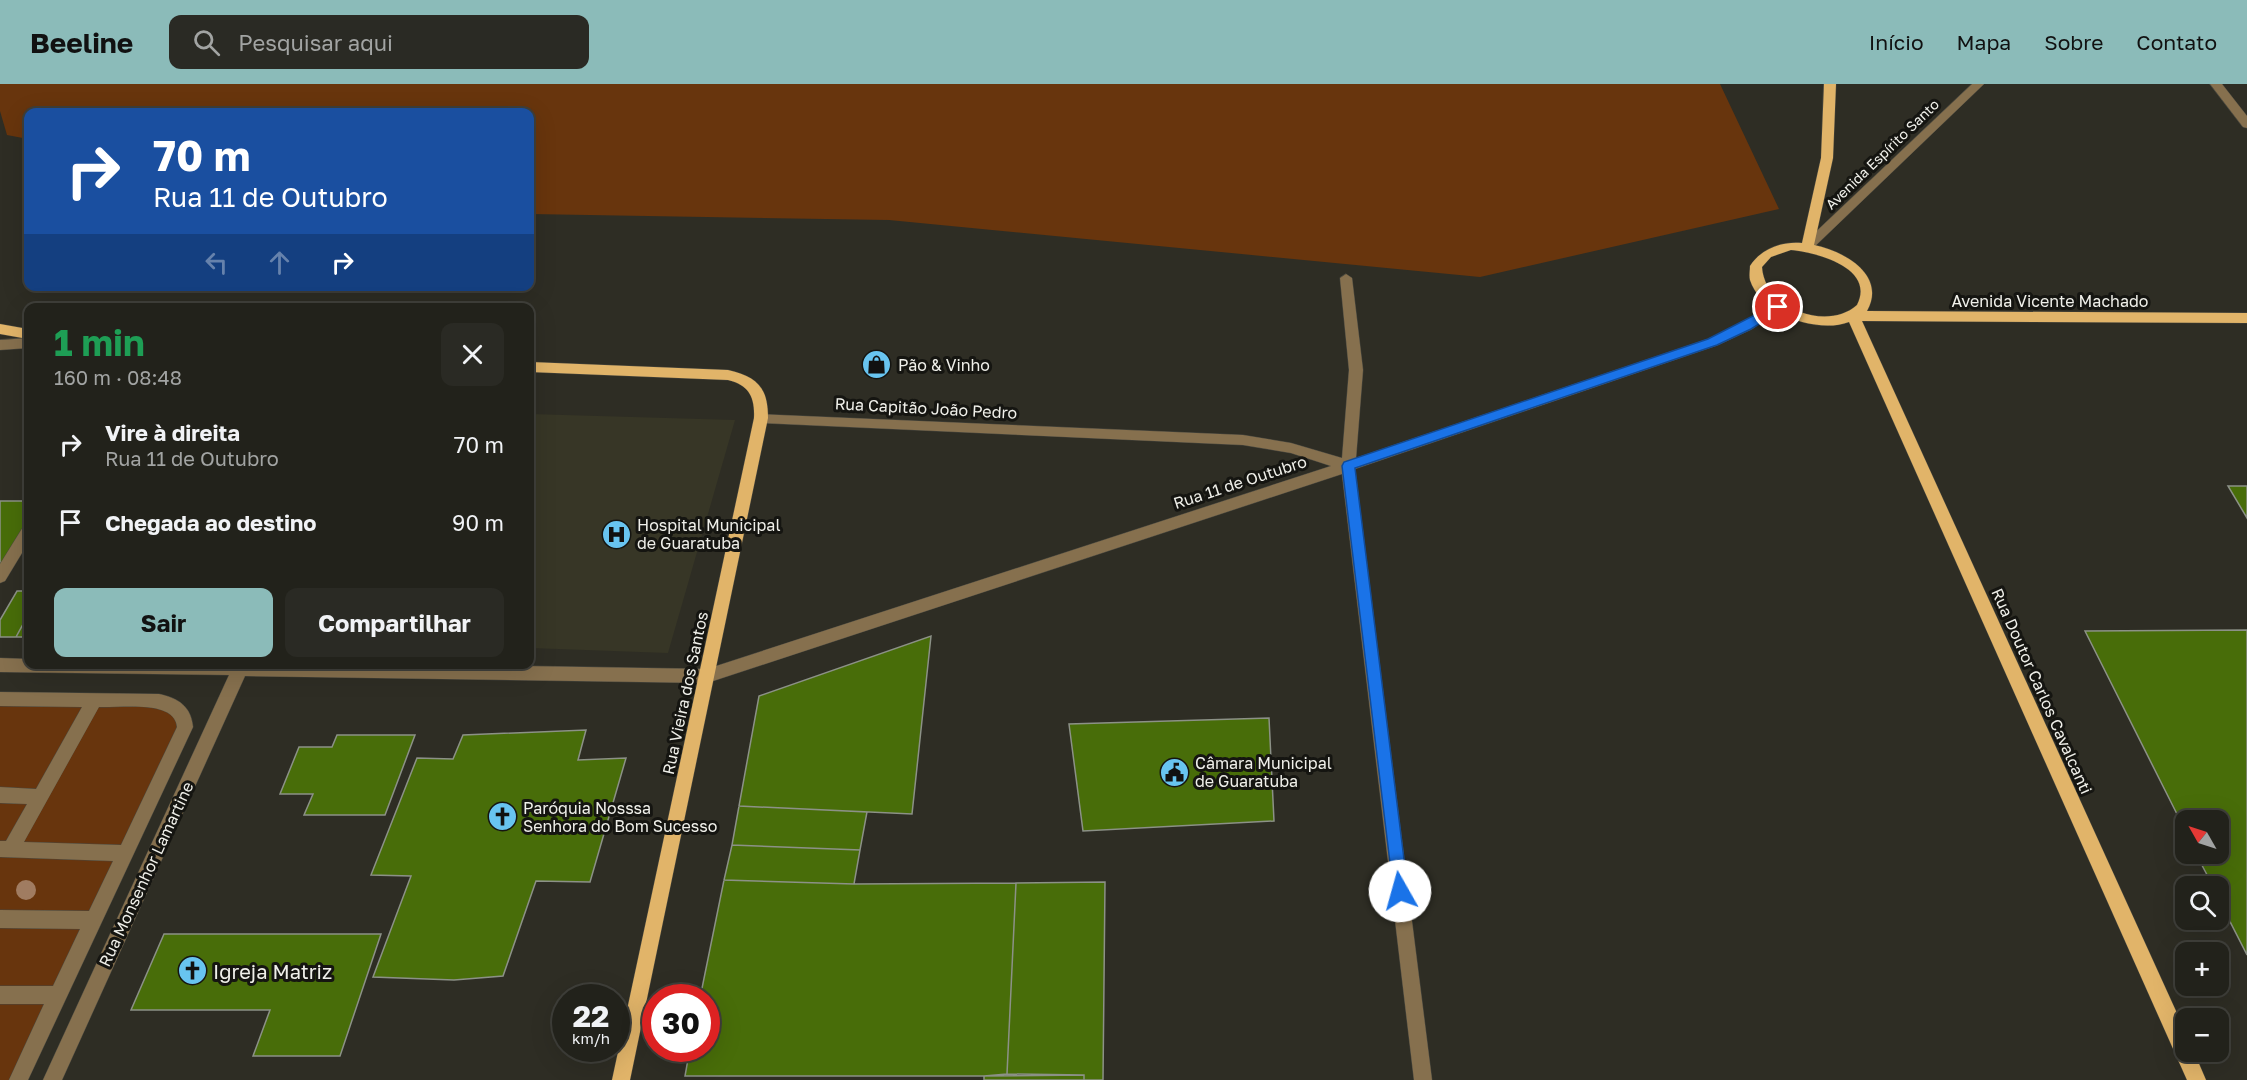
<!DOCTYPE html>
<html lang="pt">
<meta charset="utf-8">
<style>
:root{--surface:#22221b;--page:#2a2a24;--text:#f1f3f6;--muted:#a2a4a3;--line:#3f3f3a;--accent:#8bbbb9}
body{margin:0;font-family:"Golos Text",sans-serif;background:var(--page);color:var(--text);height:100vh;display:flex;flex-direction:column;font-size:22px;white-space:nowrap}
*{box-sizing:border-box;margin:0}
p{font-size:20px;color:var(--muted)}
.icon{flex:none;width:33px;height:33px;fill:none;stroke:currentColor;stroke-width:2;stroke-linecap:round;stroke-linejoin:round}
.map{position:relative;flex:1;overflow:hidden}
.side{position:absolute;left:24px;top:219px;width:510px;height:366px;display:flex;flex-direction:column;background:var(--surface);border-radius:12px;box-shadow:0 6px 24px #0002,0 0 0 2px var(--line)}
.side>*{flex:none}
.hud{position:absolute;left:24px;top:24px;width:510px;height:183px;border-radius:12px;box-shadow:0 6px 24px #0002,0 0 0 2px var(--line);background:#1a4fa0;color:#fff;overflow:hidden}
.needle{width:39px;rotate:309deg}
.fabs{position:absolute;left:2175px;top:726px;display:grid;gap:12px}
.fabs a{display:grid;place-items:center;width:54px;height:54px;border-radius:12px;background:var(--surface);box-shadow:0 6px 24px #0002,0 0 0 2px var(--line);font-size:30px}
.speed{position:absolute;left:552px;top:900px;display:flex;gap:12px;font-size:30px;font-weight:700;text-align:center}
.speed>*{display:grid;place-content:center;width:78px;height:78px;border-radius:50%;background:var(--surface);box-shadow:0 6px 24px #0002,0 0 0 2px var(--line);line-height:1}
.speed small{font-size:15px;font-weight:400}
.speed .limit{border:9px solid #d22;background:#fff;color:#111}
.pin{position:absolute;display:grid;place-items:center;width:51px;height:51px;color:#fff;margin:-26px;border:3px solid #fff;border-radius:50%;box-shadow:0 2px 6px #0007}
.me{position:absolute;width:66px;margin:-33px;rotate:353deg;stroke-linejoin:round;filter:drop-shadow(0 0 4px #0008)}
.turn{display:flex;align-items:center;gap:21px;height:126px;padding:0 30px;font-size:27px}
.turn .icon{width:78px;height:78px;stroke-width:2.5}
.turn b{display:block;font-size:42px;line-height:51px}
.lanes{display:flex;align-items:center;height:57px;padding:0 30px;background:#0003;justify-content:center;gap:30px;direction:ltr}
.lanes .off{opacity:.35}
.round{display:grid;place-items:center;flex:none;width:63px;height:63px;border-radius:12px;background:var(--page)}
.overview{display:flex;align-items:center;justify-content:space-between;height:102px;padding:0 30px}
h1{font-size:36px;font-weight:700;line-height:45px;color:#1e9e55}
.button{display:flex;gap:12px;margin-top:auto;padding:12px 30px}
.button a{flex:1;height:69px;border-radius:12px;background:var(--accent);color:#111;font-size:24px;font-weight:700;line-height:69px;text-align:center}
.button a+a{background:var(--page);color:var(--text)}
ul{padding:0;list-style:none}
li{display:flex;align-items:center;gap:18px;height:78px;padding:0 30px}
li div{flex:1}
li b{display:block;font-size:22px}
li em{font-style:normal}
header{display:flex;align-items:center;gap:36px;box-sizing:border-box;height:84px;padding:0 30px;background:var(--accent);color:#111}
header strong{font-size:28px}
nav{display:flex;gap:33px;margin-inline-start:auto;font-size:21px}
.search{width:420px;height:54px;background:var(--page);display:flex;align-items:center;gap:15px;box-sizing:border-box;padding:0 21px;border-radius:12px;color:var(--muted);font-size:22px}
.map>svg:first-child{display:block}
</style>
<header>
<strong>Beeline</strong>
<div class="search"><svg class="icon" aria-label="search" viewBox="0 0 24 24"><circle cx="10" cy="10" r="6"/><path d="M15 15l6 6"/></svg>Pesquisar aqui</div>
<nav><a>Início</a><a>Mapa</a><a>Sobre</a><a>Contato</a></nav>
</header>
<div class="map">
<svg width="2247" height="996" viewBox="0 0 2247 996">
<rect width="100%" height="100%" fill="#2e2d24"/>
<path fill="#373626" d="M 530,330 L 735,336 L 668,569 L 530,564 Z"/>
<path fill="#68350d" d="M 0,0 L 1720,0 L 1779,125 L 1480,193 L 889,136 L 530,130 L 530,28 L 28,28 L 28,55 L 7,51 L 0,27 Z
M 0,615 L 159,617 L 183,631 L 18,996 L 0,996 Z"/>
<path fill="#486d09" stroke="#8c9187" stroke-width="1.5" d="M 2228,402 L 2247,402 L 2247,434 Z
M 0,417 L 28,417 L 28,438 L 0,486 Z
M 17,507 L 28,507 L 28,531 L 16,553 L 0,553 L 0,536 Z
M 28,531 L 28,553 L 16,553 Z
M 2247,546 L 2247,871 L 2218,814 L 2218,802 L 2213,802 L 2196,770 L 2218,770 L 2218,736 L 2186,736 L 2186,748 L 2085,547 Z
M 931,552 L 912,730 L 739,722 L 759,612 Z
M 1269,634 L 1274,737 L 1083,747 L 1069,640 Z
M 586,646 L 578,676 L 626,674 L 590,798 L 536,797 L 503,892 L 454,896 L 373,893 L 411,792 L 371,791 L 417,674 L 453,675 L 463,651 Z
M 337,651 L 415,651 L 385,731 L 304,731 L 313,710 L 280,710 L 299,663 L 332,663 Z
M 739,722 L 867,728 L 860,766 L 732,761 Z
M 732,761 L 860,766 L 854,800 L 724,796 Z
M 724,796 L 854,800 L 1016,799 L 1007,990 L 984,992 L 685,992 L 690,964 L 706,964 L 706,914 L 700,914 Z
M 1105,798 L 1103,996 L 1084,996 L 1084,991 L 1007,990 L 1016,799 Z
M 164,850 L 381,850 L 340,972 L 253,972 L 270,926 L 131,926 Z
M 1084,991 L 1084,996 L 984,996 L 984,992 Z"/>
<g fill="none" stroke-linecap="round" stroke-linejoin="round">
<defs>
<path id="minor" d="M 1972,0 L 1984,0 L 1811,166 L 1803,166 L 1801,163 L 1803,160 Z
M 2210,0 L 2222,0 L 2247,32 L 2247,44 L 2243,43 Z
M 1346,190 L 1352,194 L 1363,286 L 1356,374 L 1708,255 L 1742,239 L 1773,220 L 1783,220 L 1784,223 L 1752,245 L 1718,261 L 1355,385 L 1432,996 L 1414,996 L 1342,390 L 707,599 L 245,592 L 62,996 L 43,996 L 229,591 L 0,588 L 0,574 L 28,575 L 28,580 L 411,580 L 707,585 L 1331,382 L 1291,369 L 1243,361 L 761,339 L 756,338 L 754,334 L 756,330 L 1243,351 L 1291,359 L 1342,374 L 1349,286 L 1340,194 Z
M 28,254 L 28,264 L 0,266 L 0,256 Z
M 28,441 L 28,459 L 5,497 L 0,499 L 0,480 L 23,443 Z
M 0,608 L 159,610 C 178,614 191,622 193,643 L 28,996 L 9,996 L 44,920 L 0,920 L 0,902 L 53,902 L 80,845 L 0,844 L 0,826 L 89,827 L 113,777 L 0,773 L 0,757 L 6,757 L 27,720 L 0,719 L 0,703 L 36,705 L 82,623 L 0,622 ZM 99,623 C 120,624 175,615 177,643 L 121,761 L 24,758 Z"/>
<path id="major" d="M 1824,0 L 1836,0 L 1833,74 L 1814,161 C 1844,167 1887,191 1867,227 L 2247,229 L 2247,239 L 1862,237 L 2186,949 L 2186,968 L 2194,968 L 2206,996 L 2187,996 L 1849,238 C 1818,250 1761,231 1750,196 C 1749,192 1750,186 1750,182 C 1761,165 1781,157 1802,159 L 1821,74 ZM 1791,166 C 1816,168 1876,184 1857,221 C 1827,248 1764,224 1762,183 L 1771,173 Z
M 0,240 L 28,245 L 28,255 L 0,250 Z
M 530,278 L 728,286 C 757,293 768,303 768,334 L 630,996 L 612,996 L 754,334 C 755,313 749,301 728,296 L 530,288 Z"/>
</defs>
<use href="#minor" stroke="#494840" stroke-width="1"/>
<use href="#major" stroke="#494840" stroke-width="1"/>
<use href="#minor" fill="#86704e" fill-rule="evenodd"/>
<use href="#major" fill="#e1b469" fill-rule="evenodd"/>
</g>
<circle fill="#a07c61" cx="26" cy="806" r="10"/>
<path fill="#1a73e8" stroke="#114b97" stroke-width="1.5" d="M 1778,219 L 1782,220 L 1782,226 L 1751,245 L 1717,261 L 1355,384 L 1408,807 L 1405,812 L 1400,815 L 1394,812 L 1342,382 L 1344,378 L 1708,255 Z"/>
<defs>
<symbol id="shop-disc" viewBox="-11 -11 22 22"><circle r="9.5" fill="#68c4f0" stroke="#151511"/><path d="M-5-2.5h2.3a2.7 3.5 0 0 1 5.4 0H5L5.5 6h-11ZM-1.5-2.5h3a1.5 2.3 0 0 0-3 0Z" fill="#111"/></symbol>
<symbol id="hospital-disc" viewBox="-11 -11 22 22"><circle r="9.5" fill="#68c4f0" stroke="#151511"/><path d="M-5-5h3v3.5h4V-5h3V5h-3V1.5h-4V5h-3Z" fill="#111"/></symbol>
<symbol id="civic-disc" viewBox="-11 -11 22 22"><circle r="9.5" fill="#68c4f0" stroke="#151511"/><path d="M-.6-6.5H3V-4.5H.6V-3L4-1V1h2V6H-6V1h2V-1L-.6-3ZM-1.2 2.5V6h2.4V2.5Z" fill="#111"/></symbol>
<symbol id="church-disc" viewBox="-11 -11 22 22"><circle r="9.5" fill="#68c4f0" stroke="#151511"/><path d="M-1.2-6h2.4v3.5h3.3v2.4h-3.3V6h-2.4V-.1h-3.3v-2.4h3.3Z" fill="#111"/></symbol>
</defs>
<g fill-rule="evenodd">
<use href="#shop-disc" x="860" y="264" width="33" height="33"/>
<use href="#hospital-disc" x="600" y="434" width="33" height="33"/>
<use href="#civic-disc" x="1158" y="672" width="33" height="33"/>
<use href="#church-disc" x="486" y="716" width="33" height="33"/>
<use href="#church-disc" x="176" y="870" width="33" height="33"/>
</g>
<g text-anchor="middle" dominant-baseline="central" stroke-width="6" stroke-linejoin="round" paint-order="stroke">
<g font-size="14" fill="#f0f0ea" stroke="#151511">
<text transform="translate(1882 70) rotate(-44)">Avenida Espírito Santo</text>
</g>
<g font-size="16" fill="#f0f0ea" stroke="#151511">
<text x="2050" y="217">Avenida Vicente Machado</text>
<text transform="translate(926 324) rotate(3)">Rua Capitão João Pedro</text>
<text transform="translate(1240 398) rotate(-18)">Rua 11 de Outubro</text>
<text transform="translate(2042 607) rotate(66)">Rua Doutor Carlos Cavalcanti</text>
<text transform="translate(685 609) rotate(-78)">Rua Vieira dos Santos</text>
<text transform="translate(146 790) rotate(-65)">Rua Monsenhor Lamartine</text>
</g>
<g font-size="16" fill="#f0f0ea" stroke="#151511" text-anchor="start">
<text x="898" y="281">Pão &amp; Vinho</text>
<text x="637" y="441">Hospital Municipal<tspan x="637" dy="18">de Guaratuba</tspan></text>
<text x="1195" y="679">Câmara Municipal<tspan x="1195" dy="18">de Guaratuba</tspan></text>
<text x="523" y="724">Paróquia Nosssa<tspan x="523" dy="18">Senhora do Bom Sucesso</tspan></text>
</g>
<g font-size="20" fill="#f0f0ea" stroke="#151511" text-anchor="start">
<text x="213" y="887">Igreja Matriz</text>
</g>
</g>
</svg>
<div class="fabs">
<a><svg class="needle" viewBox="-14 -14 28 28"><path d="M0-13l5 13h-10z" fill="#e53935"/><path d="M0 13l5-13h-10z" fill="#a2a4a3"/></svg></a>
<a><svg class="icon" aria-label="search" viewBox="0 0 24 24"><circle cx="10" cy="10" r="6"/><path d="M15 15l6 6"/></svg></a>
<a>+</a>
<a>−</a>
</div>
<div class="speed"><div>22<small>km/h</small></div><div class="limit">30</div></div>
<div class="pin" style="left:1778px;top:223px;background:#d93025"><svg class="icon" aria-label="arrive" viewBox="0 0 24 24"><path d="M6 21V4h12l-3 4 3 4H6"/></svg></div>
<svg class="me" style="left:1400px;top:807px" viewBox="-20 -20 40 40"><circle r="19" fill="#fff"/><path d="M0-13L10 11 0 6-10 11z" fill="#1a73e8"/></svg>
<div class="hud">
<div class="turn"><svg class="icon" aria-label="right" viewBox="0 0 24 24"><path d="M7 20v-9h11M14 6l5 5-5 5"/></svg><div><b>70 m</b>Rua 11 de Outubro</div></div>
<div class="lanes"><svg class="icon off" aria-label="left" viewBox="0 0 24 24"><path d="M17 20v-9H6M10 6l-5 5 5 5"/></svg><svg class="icon off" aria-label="ahead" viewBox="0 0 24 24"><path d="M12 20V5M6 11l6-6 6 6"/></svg><svg class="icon" aria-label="right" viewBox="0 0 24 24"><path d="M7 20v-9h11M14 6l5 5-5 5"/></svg></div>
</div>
<section class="side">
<div class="overview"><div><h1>1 min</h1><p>160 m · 08:48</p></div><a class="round"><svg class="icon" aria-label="close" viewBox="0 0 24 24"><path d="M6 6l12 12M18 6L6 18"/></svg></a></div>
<ul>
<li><svg class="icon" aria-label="right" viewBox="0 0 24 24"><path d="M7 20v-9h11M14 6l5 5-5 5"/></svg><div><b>Vire à direita</b><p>Rua 11 de Outubro</p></div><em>70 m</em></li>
<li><svg class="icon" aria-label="arrive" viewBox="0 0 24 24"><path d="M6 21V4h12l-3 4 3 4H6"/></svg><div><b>Chegada ao destino</b></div><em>90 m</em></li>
</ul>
<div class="button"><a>Sair</a><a>Compartilhar</a></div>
</section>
</div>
